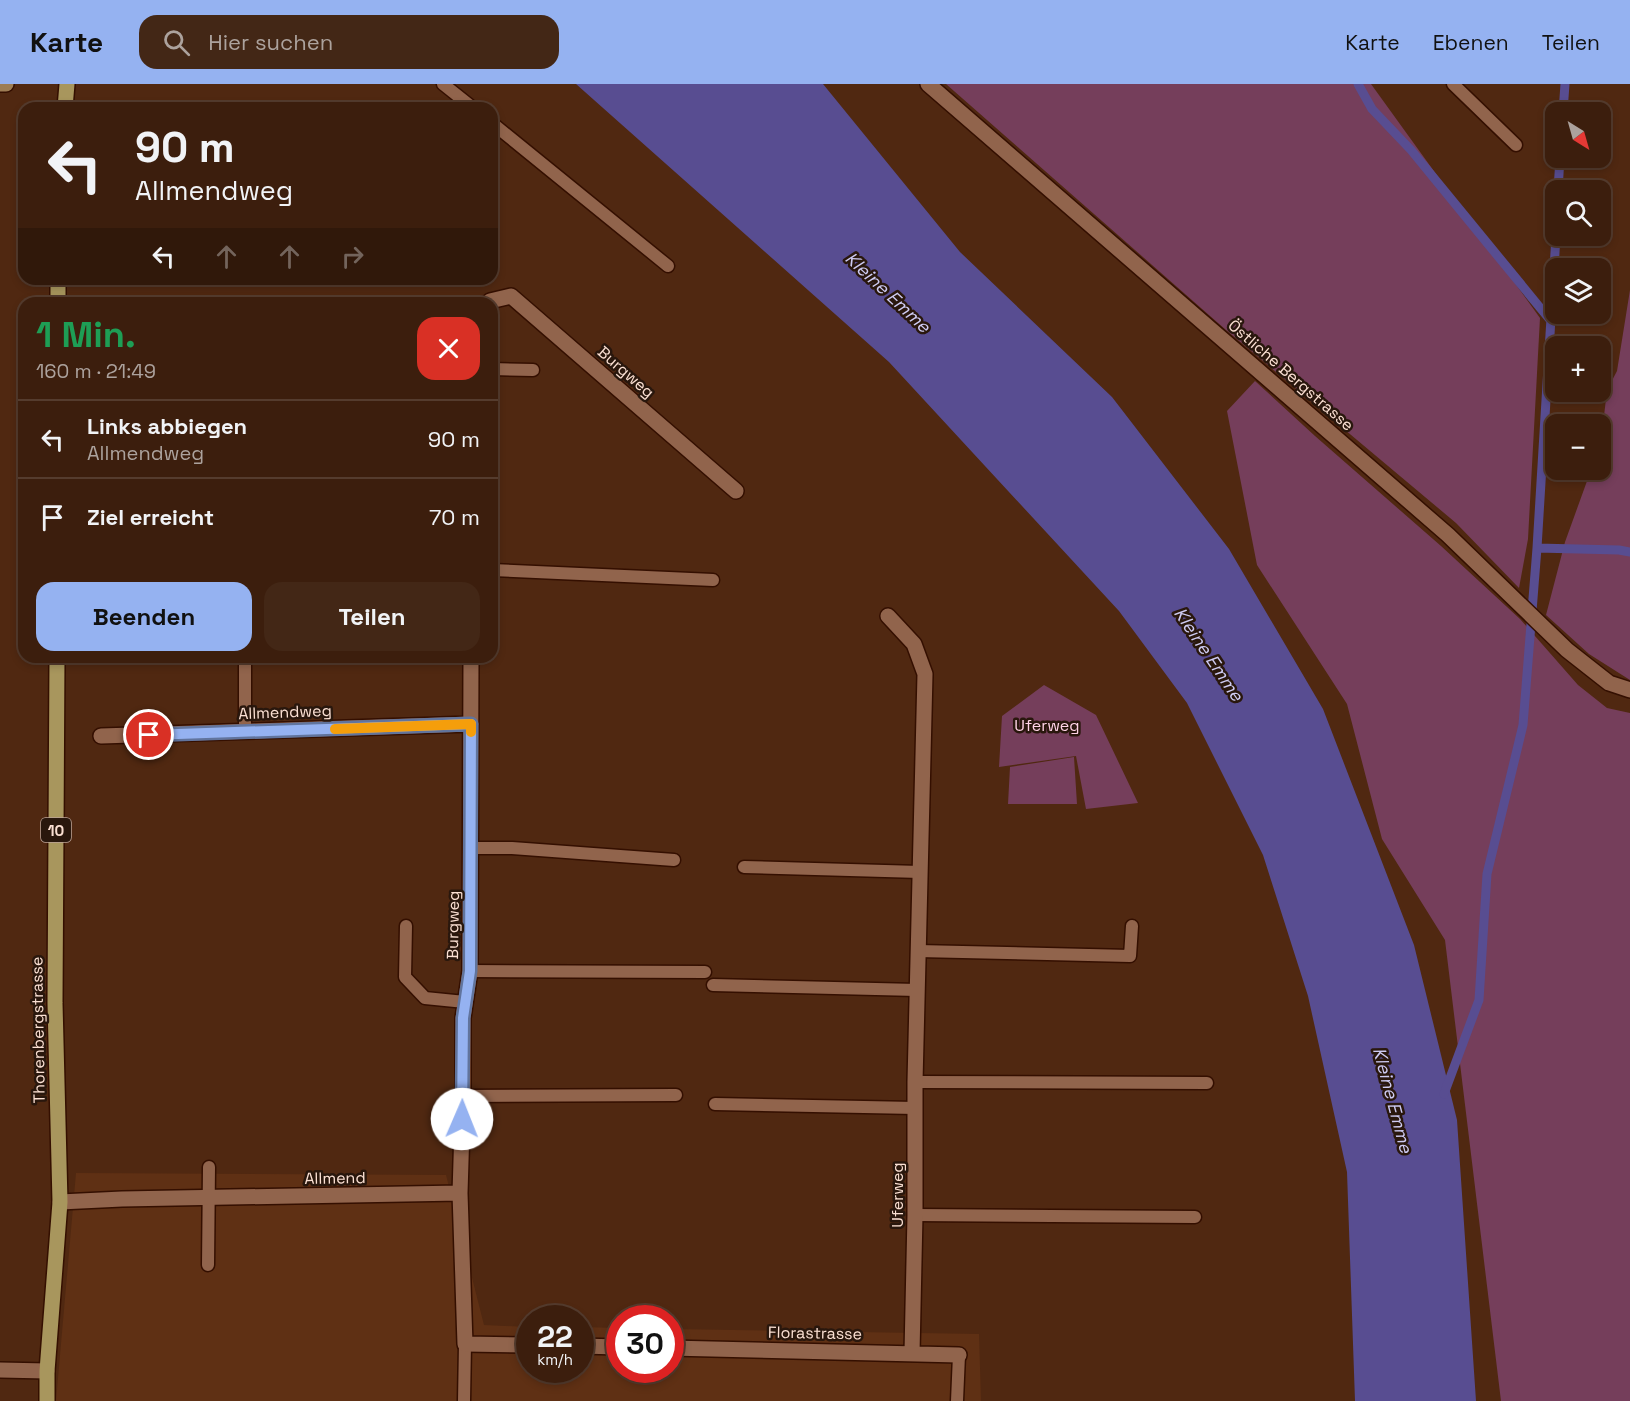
<!DOCTYPE html>
<html lang="de">
<meta charset="utf-8">
<style>
:root{--surface:#3c1e0d;--page:#432716;--text:#f1f3f6;--muted:#aca29d;--line:#553c2e;--accent:#95b2f1}
body{margin:0;font-family:"Space Grotesk",sans-serif;background:var(--page);color:var(--text);height:100vh;display:flex;flex-direction:column;font-size:22px;white-space:nowrap}
*{box-sizing:border-box;margin:0}
p{font-size:20px;color:var(--muted)}
.icon{flex:none;width:33px;height:33px;fill:none;stroke:currentColor;stroke-width:2;stroke-linecap:round;stroke-linejoin:round}
.map{position:relative;flex:1;overflow:hidden}
.side{position:absolute;left:18px;top:213px;width:480px;height:366px;display:flex;flex-direction:column;background:var(--surface);border-radius:18px;box-shadow:0 3px 9px #0003,0 0 0 2px var(--line)}
.side>*{flex:none}
.hud{position:absolute;left:18px;top:18px;width:480px;height:183px;border-radius:18px;box-shadow:0 3px 9px #0003,0 0 0 2px var(--line);background:#3c1e0d;color:var(--text);overflow:hidden}
.needle{width:39px;rotate:143deg}
.controls{position:absolute;left:1545px;top:18px;display:grid;gap:12px}
.controls a{display:grid;place-items:center;width:66px;height:66px;border-radius:12px;background:var(--surface);box-shadow:0 3px 9px #0003,0 0 0 2px var(--line);font-size:30px}
.speed{position:absolute;left:516px;top:1221px;display:flex;gap:12px;font-size:30px;font-weight:700;text-align:center}
.speed>*{display:grid;place-content:center;width:78px;height:78px;border-radius:50%;background:var(--surface);box-shadow:0 3px 9px #0003,0 0 0 2px var(--line);line-height:1}
.speed small{font-size:15px;font-weight:400}
.speed .limit{border:9px solid #d22;background:#fff;color:#111}
.pin{position:absolute;display:grid;place-items:center;width:51px;height:51px;color:#fff;margin:-26px;border:3px solid #fff;border-radius:50%;box-shadow:0 2px 6px #0007}
.me{position:absolute;width:66px;margin:-33px;rotate:1deg;stroke-linejoin:round;filter:drop-shadow(0 0 4px #0008)}
.turn{display:flex;align-items:center;gap:21px;height:126px;padding:0 18px;font-size:27px}
.turn .icon{width:78px;height:78px;stroke-width:2.5}
.turn b{display:block;font-size:42px;line-height:51px}
.lanes{display:flex;align-items:center;height:57px;padding:0 18px;background:#0003;justify-content:center;gap:30px;direction:ltr}
.lanes .off{opacity:.35}
.round{display:grid;place-items:center;flex:none;width:63px;height:63px;border-radius:18px;background:var(--page)}
.summary{display:flex;align-items:center;justify-content:space-between;height:102px;padding:0 18px}
h1{font-size:36px;font-weight:600;line-height:45px;color:#1e9e55}
.primary-button{display:flex;gap:12px;margin-top:auto;padding:12px 18px}
.primary-button a{flex:1;height:69px;border-radius:18px;background:var(--accent);color:#111;font-size:24px;font-weight:600;line-height:69px;text-align:center}
.primary-button a+a{background:var(--page);color:var(--text)}
ul{padding:0;list-style:none}
li{display:flex;align-items:center;gap:18px;height:78px;padding:0 18px;border-top:2px solid var(--line)}
li div{flex:1}
li b{display:block;font-size:22px}
li em{font-style:normal}
header{display:flex;align-items:center;gap:36px;box-sizing:border-box;height:84px;padding:0 30px;background:var(--accent);color:#111}
header strong{font-size:28px}
nav{display:flex;gap:33px;margin-inline-start:auto;font-size:21px}
.search{width:420px;height:54px;background:var(--page);display:flex;align-items:center;gap:15px;box-sizing:border-box;padding:0 21px;border-radius:18px;color:var(--muted);font-size:22px}
.map>svg:first-child{display:block}
</style>
<header>
<strong>Karte</strong>
<div class="search"><svg class="icon" aria-label="search" viewBox="0 0 24 24"><circle cx="10" cy="10" r="6"/><path d="M15 15l6 6"/></svg>Hier suchen</div>
<nav><a>Karte</a><a>Ebenen</a><a>Teilen</a></nav>
</header>
<div class="map">
<svg width="1630" height="1317" viewBox="0 0 1630 1317">
<rect width="100%" height="100%" fill="#502811"/>
<path fill="#5f3014" d="M 76,1089 L 446,1091 L 484,1241 L 529,1243 L 530,1286 L 580,1286 L 581,1243 L 619,1244 L 620,1286 L 670,1286 L 671,1245 L 979,1250 L 981,1317 L 56,1317 Z"/>
<path fill="#753e5b" d="M 946,0 L 1371,0 L 1540,234 L 1528,455 L 1519,504 L 1456,439 L 1226,246 Z
M 1630,206 L 1630,596 L 1589,570 L 1546,531 L 1565,458 L 1591,386 L 1600,386 L 1601,358 L 1607,306 L 1617,287 Z
M 1255,297 L 1315,352 L 1441,462 L 1520,535 L 1578,601 L 1607,624 L 1630,629 L 1630,1317 L 1501,1317 L 1445,856 L 1382,755 L 1347,620 L 1257,481 L 1227,327 Z
M 1044,601 L 1096,631 L 1138,719 L 1086,725 L 1076,672 L 999,683 L 1002,632 Z
M 1074,673 L 1077,720 L 1008,720 L 1010,683 Z"/>
<path fill="#584d91" d="M 576,0 L 823,0 L 960,168 L 1112,313 L 1229,465 L 1323,625 L 1414,861 L 1457,1036 L 1476,1317 L 1355,1317 L 1347,1088 L 1308,912 L 1263,771 L 1187,619 L 1119,527 L 889,278 Z"/>
<g fill="none" stroke-linecap="round" stroke-linejoin="round">
<path stroke="#584d91" stroke-width="9" d="M 1358,0 L 1372,25 L 1411,66 L 1551,237
M 1563,28 L 1565,0
M 1558,106 L 1560,74
M 1537,464 L 1619,466 L 1630,468
M 1444,1010 L 1479,916 L 1487,790 L 1523,641 L 1537,464 L 1556,152"/>
<defs>
<path id="lane" d="M 443,0 L 473,24
M 1453,0 L 1516,61
M 492,39 L 668,182
M 492,285 L 533,286
M 492,486 L 713,496
M 245,573 L 245,647
M 471,764 L 512,764 L 674,776
M 744,783 L 920,788
M 406,842 L 405,893 L 425,914 L 465,918
M 918,867 L 1130,872 L 1132,842
M 470,887 L 705,888
M 713,901 L 917,906
M 915,998 L 1207,999
M 463,1012 L 676,1011
M 715,1020 L 915,1024
M 915,1131 L 1195,1133
M 208,1181 L 209,1083
M 464,1317 L 465,1260
M 957,1317 L 959,1271"/>
<path id="street" d="M 928,0 L 1448,451 L 1567,566 L 1609,599 L 1630,606
M 488,219 L 490,217 L 511,212 L 736,407
M 888,532 L 914,560 L 925,590 L 915,998 L 915,1131 L 912,1269
M 471,573 L 470,887 L 463,934 L 463,1012 L 460,1109 L 465,1260 L 530,1261
M 101,652 L 471,640
M 60,1118 L 122,1115 L 460,1109
M 580,1262 L 620,1263
M 670,1264 L 959,1271
M 0,1286 L 47,1287"/>
<path id="secondary" d="M 0,0 L 6,0"/>
<path id="primary" d="M 65,24 L 67,0
M 58,219 L 58,195
M 47,1317 L 47,1287 L 60,1118 L 55,919 L 57,573"/>
</defs>
<use href="#lane" stroke="#340f00" stroke-width="15"/>
<use href="#street" stroke="#340f00" stroke-width="18"/>
<use href="#secondary" stroke="#340f00" stroke-width="18"/>
<use href="#primary" stroke="#340f00" stroke-width="18"/>
<use href="#lane" stroke="#91644c" stroke-width="12"/>
<use href="#street" stroke="#91644c" stroke-width="15"/>
<use href="#secondary" stroke="#9d7d54" stroke-width="15"/>
<use href="#primary" stroke="#a8965d" stroke-width="15"/>
</g>
<g fill="none" stroke-linecap="round" stroke-linejoin="round">
<defs>
<path id="route" d="M 149,651 L 471,640 L 470,887 L 463,934 L 462,1035"/>
</defs>
<use href="#route" stroke="#61749d" stroke-width="15"/>
<use href="#route" stroke="#95b2f1" stroke-width="10"/>
<path stroke="#f59e0b" stroke-width="10" d="M 335,645 L 471,640 L 471,648"/>
</g>
<g text-anchor="middle" dominant-baseline="central" stroke-width="5" stroke-linejoin="round" paint-order="stroke">
<rect fill="#29170d" stroke="#bca498" stroke-width="1.5" x="41" y="734" width="30" height="24" rx="4.5"/>
<g font-size="15" font-weight="bold" fill="#fbe0d3">
<text x="56" y="746">10</text>
</g>
<g font-size="16" fill="#fbe0d3" stroke="#29170d">
<text transform="translate(626 288) rotate(41)">Burgweg</text>
<text transform="translate(1291 291) rotate(41)">Östliche Bergstrasse</text>
<text transform="translate(285 628) rotate(-2)">Allmendweg</text>
<text transform="translate(453 841) rotate(-89)">Burgweg</text>
<text transform="translate(38 946) rotate(-91)">Thorenbergstrasse</text>
<text transform="translate(335 1094) rotate(-1)">Allmend</text>
<text transform="translate(897 1111) rotate(-90)">Uferweg</text>
<text transform="translate(815 1249) rotate(1)">Florastrasse</text>
</g>
<g font-size="16" fill="#ffd3e7" stroke="#29170d">
<text x="1047" y="641">Uferweg</text>
</g>
<g font-size="18" font-style="italic" fill="#cecbf3" stroke="#29170d">
<text transform="translate(888 208) rotate(43)">Kleine Emme</text>
<text transform="translate(1209 570) rotate(56)">Kleine Emme</text>
<text transform="translate(1393 1016) rotate(75)">Kleine Emme</text>
</g>
</g>
</svg>
<div class="controls">
<a><svg class="needle" viewBox="-14 -14 28 28"><path d="M0-13l5 13h-10z" fill="#e53935"/><path d="M0 13l5-13h-10z" fill="#aca29d"/></svg></a>
<a><svg class="icon" aria-label="search" viewBox="0 0 24 24"><circle cx="10" cy="10" r="6"/><path d="M15 15l6 6"/></svg></a>
<a><svg class="icon" aria-label="layers" viewBox="0 0 24 24"><path d="M12 4l9 5-9 5-9-5zM3 14l9 5 9-5"/></svg></a>
<a>+</a>
<a>−</a>
</div>
<div class="speed"><div>22<small>km/h</small></div><div class="limit">30</div></div>
<div class="pin" style="left:149px;top:651px;background:#d93025"><svg class="icon" aria-label="arrive" viewBox="0 0 24 24"><path d="M6 21V4h12l-3 4 3 4H6"/></svg></div>
<svg class="me" style="left:462px;top:1035px" viewBox="-20 -20 40 40"><circle r="19" fill="#fff"/><path d="M0-13L10 11 0 6-10 11z" fill="#95b2f1"/></svg>
<div class="hud">
<div class="turn"><svg class="icon" aria-label="left" viewBox="0 0 24 24"><path d="M17 20v-9H6M10 6l-5 5 5 5"/></svg><div><b>90 m</b>Allmendweg</div></div>
<div class="lanes"><svg class="icon" aria-label="left" viewBox="0 0 24 24"><path d="M17 20v-9H6M10 6l-5 5 5 5"/></svg><svg class="icon off" aria-label="ahead" viewBox="0 0 24 24"><path d="M12 20V5M6 11l6-6 6 6"/></svg><svg class="icon off" aria-label="ahead" viewBox="0 0 24 24"><path d="M12 20V5M6 11l6-6 6 6"/></svg><svg class="icon off" aria-label="right" viewBox="0 0 24 24"><path d="M7 20v-9h11M14 6l5 5-5 5"/></svg></div>
</div>
<section class="side">
<div class="summary"><div><h1>1 Min.</h1><p>160 m · 21:49</p></div><a class="round" style="background:#d93025;color:#fff"><svg class="icon" aria-label="close" viewBox="0 0 24 24"><path d="M6 6l12 12M18 6L6 18"/></svg></a></div>
<ul>
<li><svg class="icon" aria-label="left" viewBox="0 0 24 24"><path d="M17 20v-9H6M10 6l-5 5 5 5"/></svg><div><b>Links abbiegen</b><p>Allmendweg</p></div><em>90 m</em></li>
<li><svg class="icon" aria-label="arrive" viewBox="0 0 24 24"><path d="M6 21V4h12l-3 4 3 4H6"/></svg><div><b>Ziel erreicht</b></div><em>70 m</em></li>
</ul>
<div class="primary-button"><a>Beenden</a><a>Teilen</a></div>
</section>
</div>
